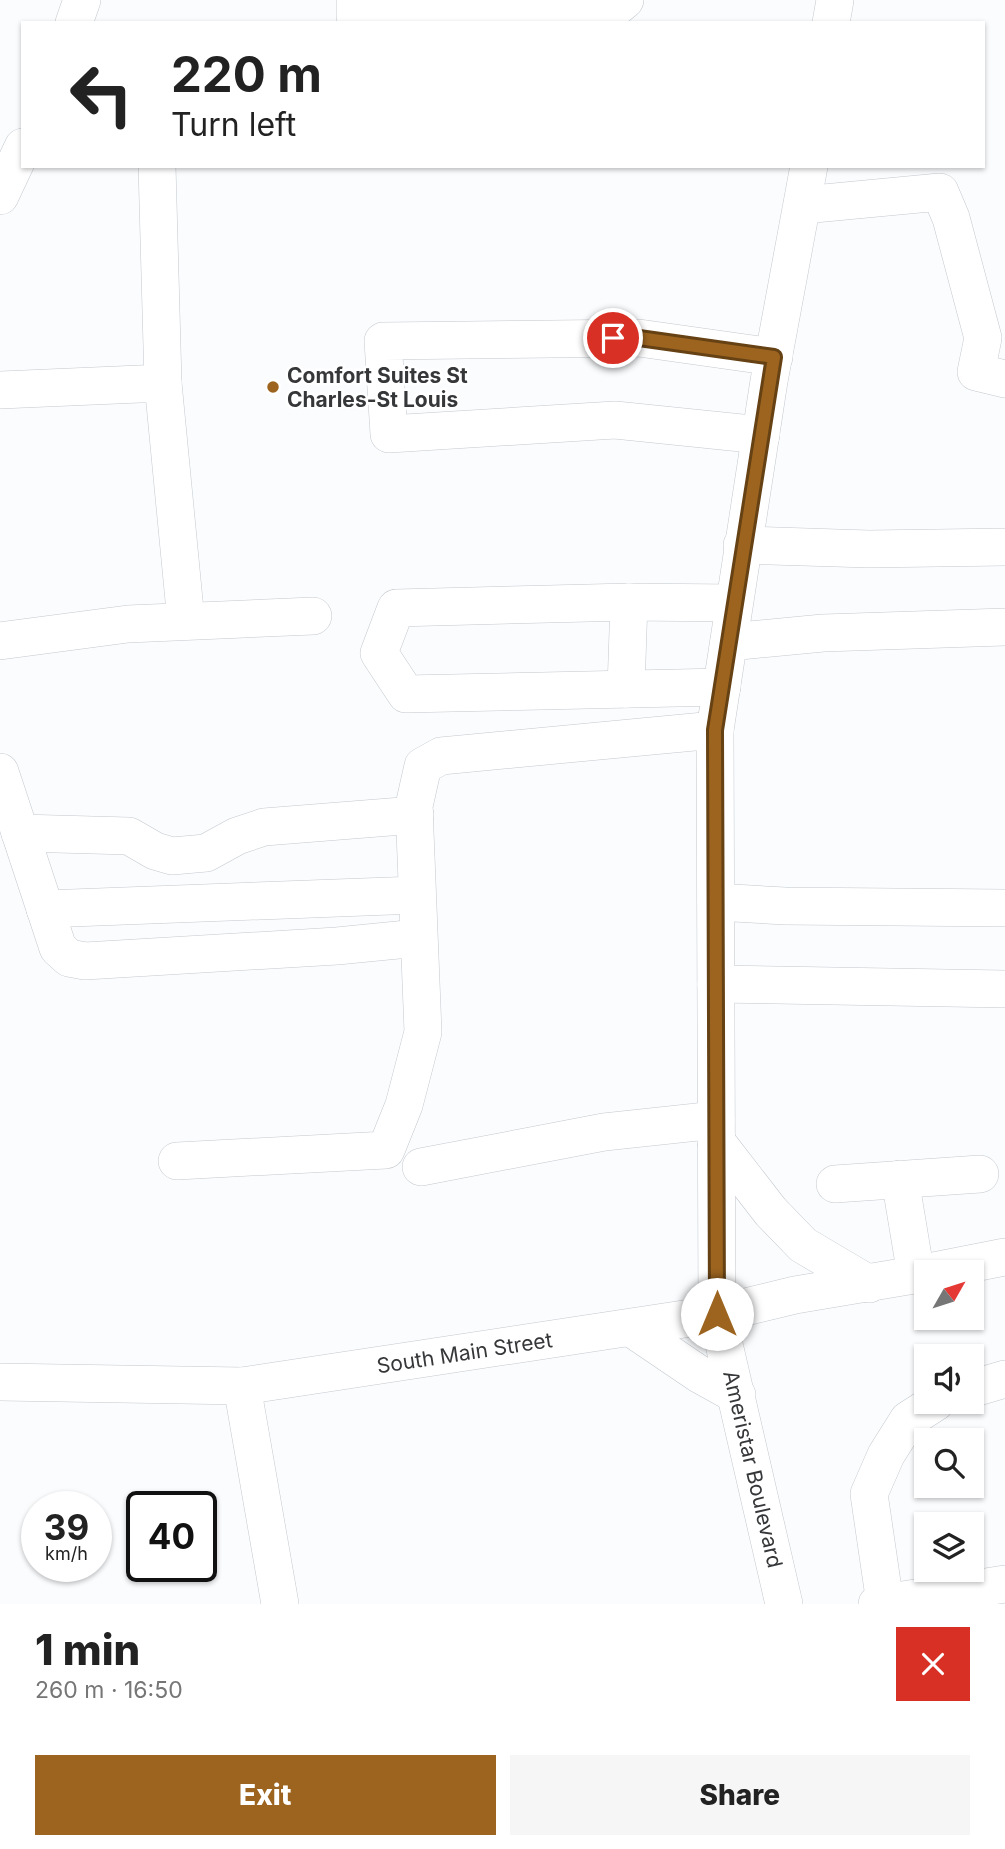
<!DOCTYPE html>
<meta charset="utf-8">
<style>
:root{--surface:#fff;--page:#f6f6f6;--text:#222;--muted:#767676;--accent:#9c641f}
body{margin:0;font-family:Inter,sans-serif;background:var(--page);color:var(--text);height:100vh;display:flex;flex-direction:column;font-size:26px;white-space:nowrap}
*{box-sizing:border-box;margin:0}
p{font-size:23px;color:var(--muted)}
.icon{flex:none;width:38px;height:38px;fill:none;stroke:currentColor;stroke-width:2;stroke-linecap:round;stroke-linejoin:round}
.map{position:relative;height:1604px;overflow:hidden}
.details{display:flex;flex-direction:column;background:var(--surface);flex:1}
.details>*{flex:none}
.top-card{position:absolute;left:21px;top:21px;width:964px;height:147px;border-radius:0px;box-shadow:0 2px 5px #0004;background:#fff;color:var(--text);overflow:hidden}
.needle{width:46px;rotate:51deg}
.buttons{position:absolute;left:914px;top:1260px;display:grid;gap:14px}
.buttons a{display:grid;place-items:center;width:70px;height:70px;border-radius:0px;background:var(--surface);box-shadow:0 2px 5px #0004;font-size:35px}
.speed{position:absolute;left:21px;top:1491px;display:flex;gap:14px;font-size:35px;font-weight:700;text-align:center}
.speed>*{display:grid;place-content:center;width:91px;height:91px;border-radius:50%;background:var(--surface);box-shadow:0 2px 5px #0004;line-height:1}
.speed small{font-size:18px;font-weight:400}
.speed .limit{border:4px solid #111;border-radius:10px;background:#fff;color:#111}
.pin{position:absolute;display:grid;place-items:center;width:60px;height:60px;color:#fff;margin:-30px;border:4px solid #fff;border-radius:50%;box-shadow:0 2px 7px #0007}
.me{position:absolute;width:77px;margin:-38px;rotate:0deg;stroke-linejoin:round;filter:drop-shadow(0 0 5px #0008)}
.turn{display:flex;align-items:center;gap:24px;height:147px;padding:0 35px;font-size:32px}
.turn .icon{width:91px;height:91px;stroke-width:2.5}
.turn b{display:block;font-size:49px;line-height:60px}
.round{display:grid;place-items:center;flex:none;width:74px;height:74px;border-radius:0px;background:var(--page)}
.summary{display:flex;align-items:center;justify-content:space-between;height:119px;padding:0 35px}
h1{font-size:42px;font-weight:800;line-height:52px}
.primary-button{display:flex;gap:14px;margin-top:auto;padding:14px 35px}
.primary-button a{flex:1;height:80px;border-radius:0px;background:var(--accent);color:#fff;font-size:28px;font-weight:800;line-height:80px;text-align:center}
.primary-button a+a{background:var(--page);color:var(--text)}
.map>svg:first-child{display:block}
</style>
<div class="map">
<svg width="1005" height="1604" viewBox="0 0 1005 1604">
<rect width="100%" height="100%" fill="#fafcfe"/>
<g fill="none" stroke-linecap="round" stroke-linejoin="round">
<defs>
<g id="minor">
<path d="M 355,0 L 355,16 L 476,17 L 614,9 L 625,0"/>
<path d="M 74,23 L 82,0"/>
<path d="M 831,23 L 835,0"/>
<path d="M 157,166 L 163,383"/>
<path d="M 0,196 L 23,147"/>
<path d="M 803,205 L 940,192 L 951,218 L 983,338 L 976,372 L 1005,379"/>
<path d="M 0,390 L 163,383 L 186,621"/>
<path d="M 761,435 L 615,420 L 389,434 L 383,341 L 639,338 L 774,357"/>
<path d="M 742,545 L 869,549 L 1005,547"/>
<path d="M 0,641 L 128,624 L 313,616"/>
<path d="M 729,642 L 823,633 L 1005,627"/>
<path d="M 722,687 L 406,694 L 379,653 L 396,608 L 629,602 L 734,603"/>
<path d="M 626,689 L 629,602"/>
<path d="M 0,772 L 58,948 L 69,958 L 85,961 L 337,946 L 418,938"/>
<path d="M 20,833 L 129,836 L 155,851 L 172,856 L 206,853 L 237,836 L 264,827 L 415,815"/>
<path d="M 716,902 L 785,906 L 1005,908"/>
<path d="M 45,909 L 417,895"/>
<path d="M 716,984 L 1005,989"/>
<path d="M 716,1141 L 771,1212 L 803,1245 L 869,1284"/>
<path d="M 177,1161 L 386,1150 L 404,1105 L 423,1032 L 414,806 L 423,766 L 441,756 L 715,730"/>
<path d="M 421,1167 L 604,1132 L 716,1120"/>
<path d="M 900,1179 L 916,1275"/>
<path d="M 835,1184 L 980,1174"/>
<path d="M 929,1272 L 1005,1257"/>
<path d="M 631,1328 L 699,1374 L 737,1395"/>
<path id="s1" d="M 0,1382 L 242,1386 L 717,1314 L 795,1295 L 926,1273"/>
<path d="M 242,1386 L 280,1604"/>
<path d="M 971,1389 L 1005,1379"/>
<path d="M 885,1603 L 869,1494 L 886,1455 L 908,1420 L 936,1402"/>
<path d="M 784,1604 L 717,1314 L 715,730 L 769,381 L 809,166"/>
<path d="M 877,1604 L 1005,1584"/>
</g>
</defs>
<use href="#minor" stroke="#c4c9ce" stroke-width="38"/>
<use href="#minor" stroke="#fff" stroke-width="37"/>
</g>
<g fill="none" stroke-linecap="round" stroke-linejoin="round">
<defs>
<path id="route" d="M 613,338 L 639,338 L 774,357 L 715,730 L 717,1314"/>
</defs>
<use href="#route" stroke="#654114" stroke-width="18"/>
<use href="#route" stroke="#9c641f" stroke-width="12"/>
</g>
<circle fill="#9c641f" stroke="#fff" stroke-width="2.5" cx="273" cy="387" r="7"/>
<g text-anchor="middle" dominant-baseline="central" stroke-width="5" stroke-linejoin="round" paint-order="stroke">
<g font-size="21" font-weight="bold" fill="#353739" stroke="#fff" text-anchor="start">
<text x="287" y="375">Comfort Suites St<tspan x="287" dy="24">Charles-St Louis</tspan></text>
</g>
<g font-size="21" fill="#353739" stroke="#fff">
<text stroke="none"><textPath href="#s1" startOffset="467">South Main Street</textPath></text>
<text transform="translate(753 1469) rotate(77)">Ameristar Boulevard</text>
</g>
</g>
</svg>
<div class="buttons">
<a><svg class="needle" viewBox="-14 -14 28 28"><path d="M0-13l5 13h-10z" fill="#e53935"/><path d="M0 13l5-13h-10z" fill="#767676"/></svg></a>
<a><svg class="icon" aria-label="sound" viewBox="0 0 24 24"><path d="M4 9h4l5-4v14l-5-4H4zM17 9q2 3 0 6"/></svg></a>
<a><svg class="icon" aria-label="search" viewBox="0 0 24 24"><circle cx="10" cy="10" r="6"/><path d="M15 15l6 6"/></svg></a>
<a><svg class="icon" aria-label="layers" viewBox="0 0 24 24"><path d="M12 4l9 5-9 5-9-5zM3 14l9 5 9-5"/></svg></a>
</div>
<div class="speed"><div>39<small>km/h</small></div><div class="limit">40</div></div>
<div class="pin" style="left:613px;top:338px;background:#d93025"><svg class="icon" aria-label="arrive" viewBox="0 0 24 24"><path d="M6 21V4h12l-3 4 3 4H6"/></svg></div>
<svg class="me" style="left:717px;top:1314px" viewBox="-20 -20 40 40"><circle r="19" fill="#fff"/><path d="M0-13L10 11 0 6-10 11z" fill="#9c641f"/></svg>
<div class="top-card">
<div class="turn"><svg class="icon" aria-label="left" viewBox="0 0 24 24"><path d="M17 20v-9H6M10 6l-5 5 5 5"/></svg><div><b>220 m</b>Turn left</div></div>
</div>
</div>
<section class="details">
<div class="summary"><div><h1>1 min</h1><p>260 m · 16:50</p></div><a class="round" style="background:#d93025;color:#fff"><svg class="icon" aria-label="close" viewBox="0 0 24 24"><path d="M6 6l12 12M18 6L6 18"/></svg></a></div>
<div class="primary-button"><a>Exit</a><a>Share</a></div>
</section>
